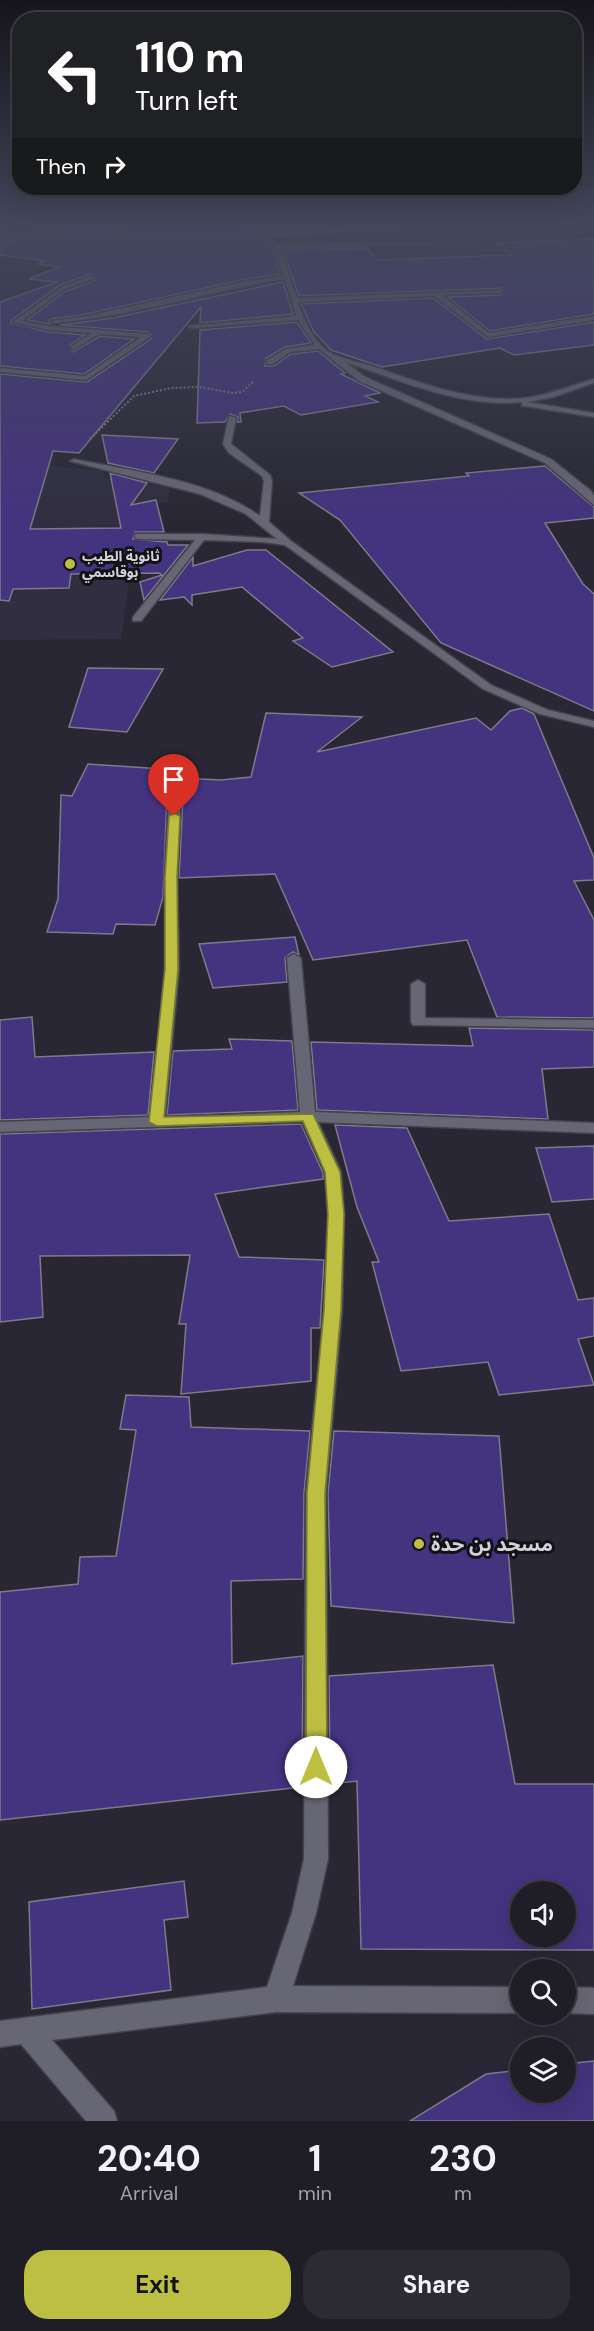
<!DOCTYPE html>
<meta charset="utf-8">
<style>
:root{--surface:#1f1d26;--page:#2c2a32;--text:#f1f3f6;--muted:#a1a2a7;--line:#3c3b43;--accent:#bdbf43}
body{margin:0;font-family:"DM Sans","Noto Sans Arabic",sans-serif;background:var(--page);color:var(--text);height:100vh;display:flex;flex-direction:column;font-size:22px;white-space:nowrap}
*{box-sizing:border-box;margin:0}
p{font-size:20px;color:var(--muted)}
.icon{flex:none;width:33px;height:33px;fill:none;stroke:currentColor;stroke-width:2;stroke-linecap:round;stroke-linejoin:round}
.map{position:relative;height:2121px;overflow:hidden}
.side{display:flex;flex-direction:column;background:var(--surface);flex:1}
.side>*{flex:none}
.guide{position:absolute;left:12px;top:12px;width:570px;height:183px;border-radius:24px;box-shadow:0 6px 24px #0002,0 0 0 2px var(--line);background:#202124;color:#fff;overflow:hidden}
.tools{position:absolute;left:510px;top:1881px;display:grid;gap:12px}
.tools a{display:grid;place-items:center;width:66px;height:66px;border-radius:50%;background:var(--surface);box-shadow:0 6px 24px #0002,0 0 0 2px var(--line);font-size:30px}
.pin{position:absolute;display:grid;place-items:center;width:51px;height:51px;color:#fff;margin:-62px -26px;border-radius:50% 50% 50% 0;rotate:-45deg;box-shadow:0 0 6px #0007}
.pin .icon{rotate:45deg}
.me{position:absolute;width:66px;margin:-33px;rotate:0deg;stroke-linejoin:round;filter:drop-shadow(0 0 4px #0008)}
.turn{display:flex;align-items:center;gap:21px;height:126px;padding:0 24px;font-size:27px}
.turn .icon{width:78px;height:78px;stroke-width:2.5}
.turn b{display:block;font-size:42px;line-height:51px}
.then{display:flex;align-items:center;height:57px;padding:0 24px;background:#0003;gap:12px;font-size:22px}
.eta{display:flex;justify-content:space-evenly;align-items:center;height:102px;text-align:center}
.eta b{font-size:36px;font-weight:700;line-height:42px}
.button{display:flex;gap:12px;margin-top:auto;padding:12px 24px}
.button a{flex:1;height:69px;border-radius:24px;background:var(--accent);color:#111;font-size:24px;font-weight:700;line-height:69px;text-align:center}
.button a+a{background:var(--page);color:var(--text)}
.map>svg:first-child{display:block}
</style>
<div class="map">
<svg width="594" height="2121" viewBox="0 0 594 2121">
<rect width="100%" height="100%" fill="#292733"/>
<path fill="#302e40" d="M 468,226 L 529,287 L 317,296 L 290,241 L 326,232 Z
M 0,461 L 103,471 L 105,478 L 170,487 L 168,502 L 149,504 L 109,542 L 150,544 L 129,584 L 121,639 L 0,640 Z"/>
<path fill="#44337f" stroke="#7d7b8a" stroke-width="1.5" fill-rule="evenodd" d="M 33,225 L 81,225 L 7,235 L 5,237 L 10,241 L 111,227 L 117,241 L 123,242 L 125,239 L 120,225 L 238,225 L 272,248 L 280,274 L 242,280 L 82,315 L 51,319 L 49,321 L 51,324 L 27,320 L 66,291 L 94,281 L 95,278 L 90,274 L 60,285 L 12,320 L 11,323 L 49,332 L 85,335 L 70,345 L 73,352 L 100,336 L 134,339 L 84,374 L 0,366 L 0,302 L 57,282 L 29,279 L 59,267 L 38,264 L 45,261 L 0,255 L 0,229 Z
M 249,225 L 302,225 L 302,226 L 291,230 L 275,232 Z
M 594,239 L 594,314 L 490,331 L 448,297 L 501,295 L 504,288 L 299,296 L 283,250 L 367,248 L 378,260 L 511,255 L 496,243 Z
M 283,282 L 293,314 L 200,323 L 201,307 L 79,453 L 53,451 L 30,529 L 121,528 L 110,473 L 147,483 L 131,505 L 156,500 L 164,532 L 135,532 L 133,539 L 167,542 L 168,545 L 188,545 L 144,600 L 140,582 L 162,575 L 159,573 L 71,574 L 69,588 L 13,589 L 9,601 L 0,600 L 0,374 L 87,382 L 151,339 L 152,336 L 148,332 L 60,325 L 113,318 Z
M 433,298 L 487,339 L 594,322 L 594,345 L 514,355 L 500,348 L 382,367 L 331,350 L 314,332 L 301,304 Z
M 297,322 L 311,343 L 285,347 L 266,358 L 265,366 L 274,366 L 291,354 L 318,351 L 345,373 L 341,374 L 380,393 L 365,396 L 378,402 L 301,415 L 284,406 L 240,413 L 241,422 L 237,422 L 238,417 L 230,414 L 225,422 L 197,423 L 200,330 Z
M 102,435 L 178,439 L 154,473 L 108,463 Z
M 545,466 L 594,507 L 594,518 L 545,523 L 583,584 L 594,594 L 594,711 L 441,643 L 340,520 L 299,493 L 469,476 L 466,473 Z
M 247,550 L 266,550 L 393,652 L 332,667 L 293,641 L 303,638 L 242,587 L 192,595 L 192,605 L 184,597 L 160,600 L 193,557 L 193,566 Z
M 88,668 L 163,669 L 127,732 L 69,727 Z
M 522,708 L 534,714 L 594,858 L 594,880 L 574,881 L 594,920 L 594,1018 L 497,1017 L 467,940 L 313,960 L 275,874 L 179,878 L 183,796 L 176,790 L 167,796 L 163,897 L 155,925 L 116,924 L 113,934 L 47,932 L 58,899 L 61,795 L 72,796 L 88,764 L 163,769 L 160,777 L 221,780 L 251,777 L 266,713 L 362,717 L 317,752 L 476,718 L 491,730 L 510,711 Z
M 295,937 L 299,955 L 293,952 L 285,958 L 287,982 L 213,988 L 199,944 Z
M 32,1017 L 35,1057 L 154,1052 L 148,1115 L 0,1120 L 0,1020 Z
M 469,1028 L 594,1030 L 594,1067 L 542,1069 L 548,1119 L 317,1110 L 311,1042 L 473,1046 Z
M 229,1039 L 292,1041 L 298,1110 L 167,1115 L 173,1051 L 232,1049 Z
M 301,1124 L 323,1173 L 323,1179 L 215,1194 L 239,1257 L 324,1260 L 320,1328 L 311,1328 L 311,1381 L 181,1394 L 186,1324 L 179,1324 L 190,1255 L 40,1256 L 43,1317 L 0,1322 L 0,1134 Z
M 335,1125 L 407,1128 L 449,1221 L 549,1214 L 578,1300 L 594,1298 L 594,1336 L 578,1339 L 594,1385 L 499,1395 L 488,1362 L 401,1371 L 372,1262 L 379,1262 L 357,1207 Z
M 594,1146 L 594,1199 L 552,1202 L 536,1148 Z
M 126,1395 L 189,1397 L 191,1427 L 310,1431 L 304,1493 L 303,1579 L 231,1581 L 232,1664 L 303,1656 L 302,1787 L 0,1820 L 0,1592 L 78,1584 L 80,1557 L 116,1556 L 136,1430 L 120,1429 Z
M 334,1431 L 499,1436 L 514,1623 L 331,1606 L 328,1493 Z
M 493,1665 L 515,1784 L 594,1784 L 594,1950 L 361,1949 L 357,1781 L 330,1784 L 329,1676 ZM 520,1892 L 566,1892 L 566,1936 L 520,1936 Z
M 184,1881 L 188,1917 L 164,1920 L 171,1990 L 32,2009 L 29,1902 Z
M 594,2061 L 594,2121 L 410,2121 L 486,2074 L 520,2070 L 520,2092 L 566,2092 L 566,2064 Z"/>
<g fill="none" stroke-linecap="round" stroke-linejoin="round">
<defs>
<path id="minor" d="M 97,225 L 112,225 L 10,239 L 7,237 Z
M 112,225 L 118,225 L 123,240 L 119,240 Z
M 257,231 L 278,244 L 460,243 L 280,248 L 297,298 L 503,290 L 501,293 L 442,295 L 489,333 L 594,316 L 594,320 L 488,337 L 434,296 L 298,302 C 304,321 316,348 337,356 C 348,360 361,363 372,366 C 417,382 462,399 510,399 C 540,399 566,387 594,379 L 594,383 L 553,397 L 527,402 L 594,413 L 594,417 L 525,406 L 522,406 L 522,402 C 461,408 402,381 345,362 L 365,377 L 551,459 L 591,491 L 594,496 L 594,505 L 545,463 L 359,381 L 319,349 L 290,352 L 273,364 L 267,364 L 267,360 L 286,349 L 315,345 L 298,320 L 191,328 L 188,326 L 296,316 L 285,279 C 208,291 132,317 54,323 L 51,321 L 82,317 L 242,282 L 283,276 L 274,247 L 255,234 Z
M 91,276 L 93,279 L 65,289 L 22,321 L 49,326 L 148,334 L 150,337 L 86,380 L 0,372 L 0,368 L 85,376 L 141,337 L 99,334 L 73,350 L 71,347 L 91,333 L 49,330 L 13,322 L 61,287 Z
M 229,416 L 236,418 L 231,444 L 270,475 L 272,481 L 269,522 L 291,541 L 491,685 L 548,710 L 594,721 L 594,727 L 540,714 L 483,689 L 285,545 L 263,542 L 204,540 L 141,621 L 133,621 L 133,617 L 195,540 L 138,539 L 135,538 L 135,534 L 202,534 L 277,539 L 246,514 L 200,494 L 70,461 L 74,459 C 135,472 208,479 260,516 L 264,481 L 262,476 L 229,453 L 223,444 Z
M 175,792 L 181,796 L 177,877 L 179,969 L 165,1117 L 300,1112 L 287,958 L 294,954 L 301,958 L 315,1112 L 594,1123 L 594,1133 L 318,1122 L 341,1172 L 344,1214 L 342,1310 L 326,1493 L 328,1859 L 316,1913 L 293,1986 L 520,1987 L 520,2013 L 276,2012 L 52,2040 L 114,2111 L 117,2121 L 86,2121 L 21,2044 L 0,2047 L 0,2021 L 267,1987 L 292,1913 L 304,1859 L 306,1493 L 324,1310 L 328,1214 L 325,1172 L 302,1122 L 0,1132 L 0,1122 L 150,1117 L 165,969 L 165,877 L 169,796 Z
M 418,980 L 425,984 L 425,1018 L 594,1020 L 594,1028 L 413,1025 L 411,1022 L 411,984 Z
M 566,1987 L 594,1988 L 594,2014 L 566,2013 Z"/>
<path id="major" d="M 240,225 C 248,225 251,229 258,231 C 272,236 289,234 302,230 L 306,225 L 309,227 L 308,230 L 440,225 L 280,237 L 253,233 Z"/>
</defs>
<use href="#minor" stroke="#44424d" stroke-width="3"/>
<use href="#major" stroke="#44424d" stroke-width="3"/>
<path stroke="#817f89" stroke-width="2" stroke-dasharray="2 2" stroke-linecap="butt" d="M 90,439 L 134,396 L 171,388 L 199,387 L 233,393 L 242,392 L 254,381"/>
<use href="#minor" fill="#676674" fill-rule="evenodd"/>
<use href="#major" fill="#928ac3" fill-rule="evenodd"/>
</g>
<linearGradient id="sky" x2="0" y2="1"><stop stop-color="#17151c"/><stop offset="0.43" stop-color="#43475b"/><stop offset="1" stop-color="#43475b" stop-opacity="0"/></linearGradient>
<rect width="594" height="522" fill="url(#sky)"/>
<path fill="#bdbf43" stroke="#7b7c2c" stroke-width="1.5" d="M 174,813 L 180,816 L 177,877 L 178,969 L 164,1117 L 313,1114 L 340,1172 L 344,1214 L 341,1310 L 325,1493 L 327,1767 L 324,1774 L 316,1777 L 309,1774 L 306,1767 L 307,1493 L 324,1310 L 328,1214 L 325,1172 L 303,1121 L 157,1126 L 149,1122 L 165,969 L 165,877 L 169,816 Z"/>
<g fill="#bdbf43" stroke="#121116" stroke-width="2">
<circle cx="70" cy="564" r="6"/>
<circle cx="419" cy="1544" r="6"/>
</g>
<g text-anchor="middle" dominant-baseline="central" stroke-width="6" stroke-linejoin="round" paint-order="stroke">
<g font-size="14" font-weight="bold" fill="#d3d2da" stroke="#121116" text-anchor="start">
<text x="82" y="556">ثانوية الطيب<tspan x="82" dy="16">بوقاسمي</tspan></text>
</g>
<g font-size="20" font-weight="bold" fill="#d3d2da" stroke="#121116" text-anchor="start">
<text x="431" y="1544">مسجد بن حدة</text>
</g>
</g>
</svg>
<div class="tools">
<a><svg class="icon" aria-label="sound" viewBox="0 0 24 24"><path d="M4 9h4l5-4v14l-5-4H4zM17 9q2 3 0 6"/></svg></a>
<a><svg class="icon" aria-label="search" viewBox="0 0 24 24"><circle cx="10" cy="10" r="6"/><path d="M15 15l6 6"/></svg></a>
<a><svg class="icon" aria-label="layers" viewBox="0 0 24 24"><path d="M12 4l9 5-9 5-9-5zM3 14l9 5 9-5"/></svg></a>
</div>
<div class="pin" style="left:174px;top:816px;background:#d93025"><svg class="icon" aria-label="arrive" viewBox="0 0 24 24"><path d="M6 21V4h12l-3 4 3 4H6"/></svg></div>
<svg class="me" style="left:316px;top:1767px" viewBox="-20 -20 40 40"><circle r="19" fill="#fff"/><path d="M0-13L10 11 0 6-10 11z" fill="#bdbf43"/></svg>
<div class="guide">
<div class="turn"><svg class="icon" aria-label="left" viewBox="0 0 24 24"><path d="M17 20v-9H6M10 6l-5 5 5 5"/></svg><div><b>110 m</b>Turn left</div></div>
<div class="then">Then<svg class="icon" aria-label="right" viewBox="0 0 24 24"><path d="M7 20v-9h11M14 6l5 5-5 5"/></svg></div>
</div>
</div>
<section class="side">
<div class="eta">
<div><b>20:40</b><p>Arrival</p></div>
<div><b>1</b><p>min</p></div>
<div><b>230</b><p>m</p></div>
</div>
<div class="button"><a>Exit</a><a>Share</a></div>
</section>
